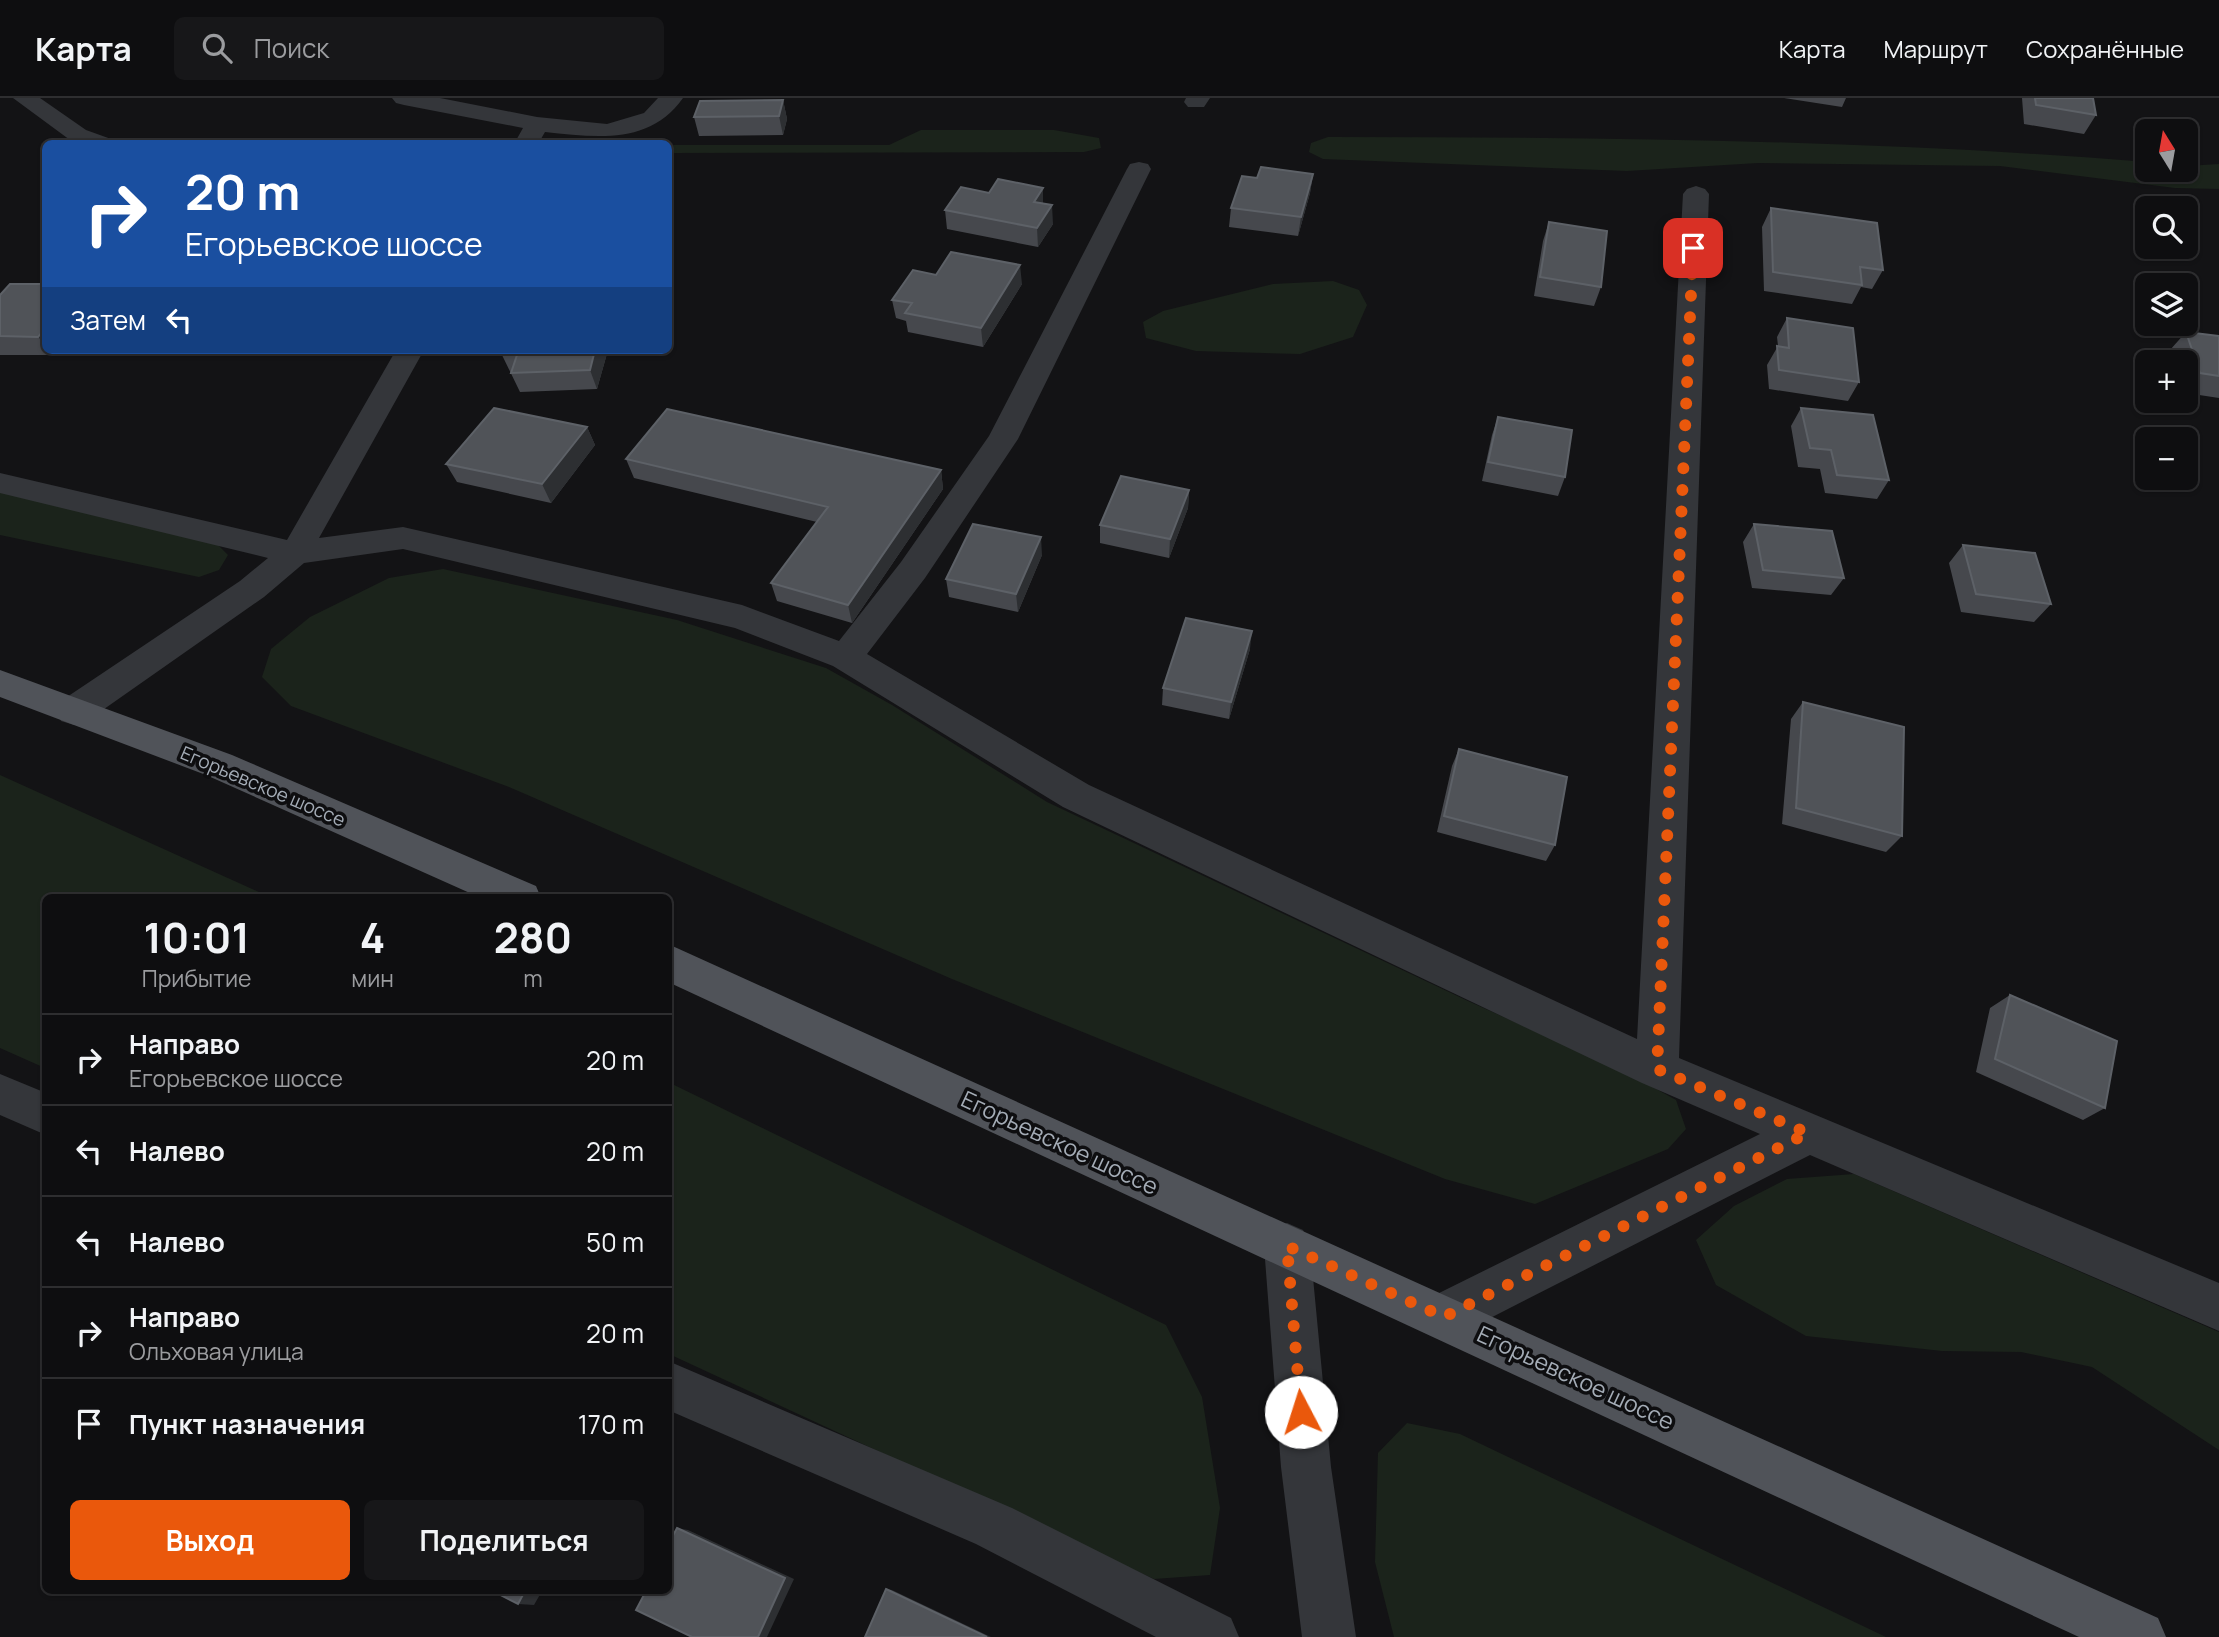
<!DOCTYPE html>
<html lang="ru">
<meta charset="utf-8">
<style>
:root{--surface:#0e0e10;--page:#171719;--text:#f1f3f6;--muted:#9b9c9f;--line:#2e2e30;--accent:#ea580c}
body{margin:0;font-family:Manrope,sans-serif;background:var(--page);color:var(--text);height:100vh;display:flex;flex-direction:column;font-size:26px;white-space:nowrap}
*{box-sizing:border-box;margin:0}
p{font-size:23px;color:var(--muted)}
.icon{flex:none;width:38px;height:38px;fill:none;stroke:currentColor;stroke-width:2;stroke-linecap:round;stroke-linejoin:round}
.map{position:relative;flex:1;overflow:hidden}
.side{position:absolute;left:42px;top:796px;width:630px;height:700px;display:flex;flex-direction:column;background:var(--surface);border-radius:10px;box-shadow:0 2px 5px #0004,0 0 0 2px var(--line)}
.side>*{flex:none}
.banner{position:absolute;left:42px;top:42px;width:630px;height:214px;border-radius:10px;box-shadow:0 2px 5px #0004,0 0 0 2px var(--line);background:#1a4fa0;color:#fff;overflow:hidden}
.needle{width:46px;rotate:349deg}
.tools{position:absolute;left:2135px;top:21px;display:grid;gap:14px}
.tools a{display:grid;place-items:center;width:63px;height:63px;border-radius:10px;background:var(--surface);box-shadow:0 2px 5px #0004,0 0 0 2px var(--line);font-size:35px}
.pin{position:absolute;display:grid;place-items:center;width:60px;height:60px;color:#fff;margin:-30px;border-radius:14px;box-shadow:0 4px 10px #0006}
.me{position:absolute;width:77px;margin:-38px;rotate:355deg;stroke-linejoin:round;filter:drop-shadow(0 0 5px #0008)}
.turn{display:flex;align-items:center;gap:24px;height:147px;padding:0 28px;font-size:32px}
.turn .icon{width:91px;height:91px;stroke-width:2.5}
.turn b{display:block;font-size:49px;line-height:60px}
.then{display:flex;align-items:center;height:66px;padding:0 28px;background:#0003;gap:14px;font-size:26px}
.eta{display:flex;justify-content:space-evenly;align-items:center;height:119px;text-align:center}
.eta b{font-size:42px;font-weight:700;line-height:49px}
.button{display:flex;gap:14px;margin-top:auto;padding:14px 28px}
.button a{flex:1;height:80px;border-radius:10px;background:var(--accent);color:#fff;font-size:28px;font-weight:700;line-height:80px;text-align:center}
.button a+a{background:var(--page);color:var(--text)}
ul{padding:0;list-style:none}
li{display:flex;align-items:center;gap:21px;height:91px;padding:0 28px;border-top:2px solid var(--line)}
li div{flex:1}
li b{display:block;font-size:26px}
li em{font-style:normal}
header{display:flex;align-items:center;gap:42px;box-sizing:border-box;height:98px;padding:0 35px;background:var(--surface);border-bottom:2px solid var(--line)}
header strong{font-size:33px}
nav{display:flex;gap:38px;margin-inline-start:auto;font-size:24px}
.search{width:490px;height:63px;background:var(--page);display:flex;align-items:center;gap:18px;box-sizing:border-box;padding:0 24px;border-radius:10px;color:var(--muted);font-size:26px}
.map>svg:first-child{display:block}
</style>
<header>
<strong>Карта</strong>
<div class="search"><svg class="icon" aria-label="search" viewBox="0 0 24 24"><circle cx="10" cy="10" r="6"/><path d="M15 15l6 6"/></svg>Поиск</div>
<nav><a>Карта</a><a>Маршрут</a><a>Сохранённые</a></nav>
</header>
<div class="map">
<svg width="2219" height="1539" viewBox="0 0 2219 1539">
<rect width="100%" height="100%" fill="#131315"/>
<path fill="#1b231b" d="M 921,32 L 1054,32 L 1099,40 L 1101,50 L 1084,54 L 669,55 L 669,47 L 889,47 Z
M 1328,39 C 1601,39 1875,42 2147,64 L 2147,72 L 2186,72 L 2186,68 L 2219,66 L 2219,91 L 2175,90 L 2000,68 L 1758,65 L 1627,73 L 1323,61 L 1309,54 L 1311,45 Z
M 1333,183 L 1359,192 L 1367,207 L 1353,239 L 1300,256 L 1196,253 L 1146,240 L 1143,224 L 1163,213 L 1273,186 Z
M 0,392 L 211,440 L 228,457 L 219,472 L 199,479 L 0,437 Z
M 443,471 L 677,522 L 826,570 L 892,607 L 1047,704 L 1468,903 L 1624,973 L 1676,1002 L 1686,1031 L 1668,1051 L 1535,1106 L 1445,1081 L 952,881 L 509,689 L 291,608 L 262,579 L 271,551 L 310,519 L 389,480 Z
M 0,677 L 272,800 L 46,800 L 45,970 L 0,950 Z
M 668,984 L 1166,1227 L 1202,1299 L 1220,1410 L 1210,1477 L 1154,1481 L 669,1256 Z
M 1854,1076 L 2219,1234 L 2219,1352 L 2092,1269 L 2021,1254 L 1942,1253 L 1806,1238 L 1716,1187 L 1696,1142 L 1734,1108 L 1787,1081 Z
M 1407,1325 L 1460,1336 L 1886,1539 L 1394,1539 L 1375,1464 L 1378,1355 Z"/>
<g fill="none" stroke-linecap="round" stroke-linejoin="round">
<path fill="#34363a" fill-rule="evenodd" d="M 13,0 L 40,0 L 86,32 L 111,41 L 114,46 L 79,46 L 70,42 Z
M 392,0 L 440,0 L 537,19 L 607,26 L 644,15 L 658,0 L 683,0 C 649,48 595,39 545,34 L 538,46 L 514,46 L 523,30 L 404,7 L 396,5 Z
M 1186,0 L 1210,0 L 1204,9 L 1188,9 L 1184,4 Z
M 1139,64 L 1148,66 L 1151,71 L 1018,341 L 925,480 L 867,556 L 1089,687 L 1637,941 L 1683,96 L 1687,91 L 1696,88 L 1705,91 L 1709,96 L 1679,960 L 2219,1185 L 2219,1233 L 1810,1057 L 1461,1235 L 1444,1242 L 1427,1235 L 1420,1218 L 1427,1201 L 1760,1036 L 1642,985 L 1063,709 L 833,568 L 735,530 L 403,451 L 304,465 L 264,499 L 87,623 L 74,627 L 61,623 L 56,613 L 61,603 L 240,483 L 268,460 L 0,395 L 0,375 L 287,442 L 396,252 L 424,252 L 319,440 L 403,429 L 742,507 L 839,543 L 901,464 L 989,338 L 1127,71 L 1130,66 Z
M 0,976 L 46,995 L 46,1037 L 0,1017 Z
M 1287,1125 L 1303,1132 L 1310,1148 L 1331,1369 L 1356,1539 L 1302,1539 L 1281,1369 L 1264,1148 L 1271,1132 Z
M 668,1263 L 1012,1410 L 1231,1520 L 1239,1539 L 1156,1539 L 976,1446 L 668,1312 Z"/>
<path fill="#505359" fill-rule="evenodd" d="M 0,572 L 232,657 L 536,788 L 541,800 L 481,800 L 206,677 L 0,599 Z
M 668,846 L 2158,1520 L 2166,1539 L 2079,1539 L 668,884 Z"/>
</g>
<path fill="#46484d" d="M 1784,0 L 1846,0 L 1842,9 Z
M 2022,0 L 2093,0 L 2096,17 L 2084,36 L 2024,26 Z
M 783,2 L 787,21 L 783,37 L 699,38 L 694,19 Z
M 1313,76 L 1310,95 L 1298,138 L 1229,129 L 1231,110 L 1257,80 Z
M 1043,105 L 1053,126 L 1038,149 L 947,131 L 945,112 Z
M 1771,110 L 1883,172 L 1872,191 L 1861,189 L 1852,206 L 1764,193 L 1762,129 Z
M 1549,124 L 1601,189 L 1594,208 L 1534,198 L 1543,143 Z
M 936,177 L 1022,186 L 983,249 L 908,234 L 906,223 L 896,220 L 892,202 Z
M 46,186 L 46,252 L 58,252 L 54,257 L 0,257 L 0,197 Z
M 1787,220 L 1859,284 L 1848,303 L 1769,291 L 1767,267 L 1778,248 L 1777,239 Z
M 2186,234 L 2219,238 L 2219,300 L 2186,295 L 2186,264 L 2174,264 L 2170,252 Z
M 504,252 L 608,252 L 597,291 L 520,294 L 502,257 Z
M 1801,310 L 1889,382 L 1877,401 L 1825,395 L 1820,371 L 1798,369 L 1791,328 Z
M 1498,319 L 1565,379 L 1558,398 L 1482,383 L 1492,337 Z
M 587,329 L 595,347 L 551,405 L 457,384 L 446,366 Z
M 626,361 L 941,372 L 943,391 L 852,525 L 777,503 L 771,485 L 817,424 L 634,380 Z
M 1189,392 L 1188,410 L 1169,460 L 1100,445 L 1100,427 Z
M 1754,426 L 1844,480 L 1831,497 L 1752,490 L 1743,444 Z
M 1963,447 L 2051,506 L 2034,524 L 1961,514 L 1949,465 Z
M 1042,457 L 1018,514 L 949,499 L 946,481 Z
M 1250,551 L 1229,621 L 1162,607 L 1163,590 Z
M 1803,604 L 1902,738 L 1886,754 L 1782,726 L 1791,621 Z
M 1459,651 L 1555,747 L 1546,763 L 1437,734 L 1452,668 Z
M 2010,897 L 2105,1010 L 2083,1022 L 1976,974 L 1990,910 Z"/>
<path fill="#2d2f32" d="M 783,2 L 787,21 L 783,37 L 779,18 Z
M 1313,76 L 1310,95 L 1298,138 L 1301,119 Z
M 1043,90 L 1043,109 L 1034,104 Z
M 1052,107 L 1053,126 L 1038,149 L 1037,130 Z
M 1020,167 L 1022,186 L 983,249 L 981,230 Z
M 46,229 L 46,247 L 38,239 Z
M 49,252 L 58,252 L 54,257 Z
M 595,252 L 608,252 L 597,291 L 590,272 Z
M 587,329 L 595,347 L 551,405 L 542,386 Z
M 941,372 L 943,391 L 852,525 L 848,507 Z
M 1189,392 L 1188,410 L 1169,460 L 1170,441 Z
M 1041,439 L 1042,457 L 1018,514 L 1016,496 Z
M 1252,533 L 1250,551 L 1229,621 L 1231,604 Z
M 677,1430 L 688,1432 L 794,1481 L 767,1539 L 758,1539 Z
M 886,1491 L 892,1492 L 991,1539 L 987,1539 Z
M 525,1493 L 542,1493 L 534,1507 L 518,1506 Z"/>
<path fill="#505358" stroke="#5d6167" stroke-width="2" d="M 2035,0 L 2093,0 L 2096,17 L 2036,7 Z
M 783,2 L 779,18 L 694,19 L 700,3 Z
M 1261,69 L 1313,76 L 1301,119 L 1231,110 L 1242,78 L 1257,80 Z
M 998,81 L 1043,90 L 1034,104 L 1052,107 L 1037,130 L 945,112 L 961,89 L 989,95 Z
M 1771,110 L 1877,125 L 1883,172 L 1860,169 L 1862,187 L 1773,174 Z
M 1549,124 L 1607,133 L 1601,189 L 1540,179 Z
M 951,154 L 1020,167 L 981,230 L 905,215 L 912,205 L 892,202 L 913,172 L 936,177 Z
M 10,186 L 46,186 L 46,229 L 38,239 L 0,238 L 0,197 Z
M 1787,220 L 1853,230 L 1859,284 L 1779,272 L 1777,248 L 1789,250 Z
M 2186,234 L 2219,238 L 2219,278 L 2200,275 Z
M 504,252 L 595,252 L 590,272 L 511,275 L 517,257 L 502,257 Z
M 494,310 L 587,329 L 542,386 L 446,366 Z
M 1801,310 L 1873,317 L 1889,382 L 1837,377 L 1831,352 L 1810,350 Z
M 667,311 L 941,372 L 848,507 L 771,485 L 828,409 L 626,361 Z
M 1498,319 L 1572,332 L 1565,379 L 1488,364 Z
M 1121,378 L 1189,392 L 1170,441 L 1100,427 Z
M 973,426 L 1041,439 L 1016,496 L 946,481 Z
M 1754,426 L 1832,433 L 1844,480 L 1763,472 Z
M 1963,447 L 2035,455 L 2051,506 L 1976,496 Z
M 1186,520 L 1252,533 L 1231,604 L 1163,590 Z
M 1803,604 L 1904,629 L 1902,738 L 1796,710 Z
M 1459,651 L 1567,679 L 1555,747 L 1444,718 Z
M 2010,897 L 2117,943 L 2105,1010 L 1995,961 Z
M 677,1430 L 785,1480 L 758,1539 L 692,1539 L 636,1512 L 646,1493 L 668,1493 L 668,1447 Z
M 886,1491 L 987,1539 L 865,1539 Z
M 493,1493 L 525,1493 L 518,1506 Z"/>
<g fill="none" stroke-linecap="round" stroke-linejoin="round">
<path stroke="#ea580c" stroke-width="12" stroke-dasharray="0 21.6" d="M 1301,1314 L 1287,1148 L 1444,1219 L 1808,1035 L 1657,971 L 1693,150"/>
</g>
<g text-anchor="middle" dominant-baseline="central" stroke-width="7" stroke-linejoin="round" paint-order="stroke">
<g font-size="19" fill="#a4acb6" stroke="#0e0e10">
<text transform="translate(263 688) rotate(23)">Егорьевское шоссе</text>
</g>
<g font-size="23" fill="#a4acb6" stroke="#0e0e10">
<text transform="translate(1060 1044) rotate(25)">Егорьевское шоссе</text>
<text transform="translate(1576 1279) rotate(25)">Егорьевское шоссе</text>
</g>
</g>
</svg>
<div class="tools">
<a><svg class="needle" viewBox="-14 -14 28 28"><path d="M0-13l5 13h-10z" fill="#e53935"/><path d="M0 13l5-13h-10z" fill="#9b9c9f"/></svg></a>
<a><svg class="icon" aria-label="search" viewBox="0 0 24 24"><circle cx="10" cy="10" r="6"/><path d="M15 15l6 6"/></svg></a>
<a><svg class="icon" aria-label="layers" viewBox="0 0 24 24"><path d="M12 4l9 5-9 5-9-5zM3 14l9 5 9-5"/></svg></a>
<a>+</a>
<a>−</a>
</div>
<div class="pin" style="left:1693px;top:150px;background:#d93025"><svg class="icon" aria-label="arrive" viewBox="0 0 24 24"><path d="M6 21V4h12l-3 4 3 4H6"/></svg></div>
<svg class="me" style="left:1301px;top:1314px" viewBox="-20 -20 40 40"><circle r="19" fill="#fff"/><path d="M0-13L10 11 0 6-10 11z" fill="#ea580c"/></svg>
<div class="banner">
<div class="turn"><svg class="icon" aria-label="right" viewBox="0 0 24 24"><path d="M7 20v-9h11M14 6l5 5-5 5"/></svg><div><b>20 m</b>Егорьевское шоссе</div></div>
<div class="then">Затем<svg class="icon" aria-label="left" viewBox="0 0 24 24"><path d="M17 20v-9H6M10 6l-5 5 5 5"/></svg></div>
</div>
<section class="side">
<div class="eta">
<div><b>10:01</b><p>Прибытие</p></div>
<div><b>4</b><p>мин</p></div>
<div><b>280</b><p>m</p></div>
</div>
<ul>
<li><svg class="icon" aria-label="right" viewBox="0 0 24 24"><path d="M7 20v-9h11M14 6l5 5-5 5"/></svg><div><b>Направо</b><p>Егорьевское шоссе</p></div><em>20 m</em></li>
<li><svg class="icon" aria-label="left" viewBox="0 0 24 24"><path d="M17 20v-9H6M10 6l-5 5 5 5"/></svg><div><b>Налево</b></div><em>20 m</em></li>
<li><svg class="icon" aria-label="left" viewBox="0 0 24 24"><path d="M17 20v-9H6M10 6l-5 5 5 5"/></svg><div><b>Налево</b></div><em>50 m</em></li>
<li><svg class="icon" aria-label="right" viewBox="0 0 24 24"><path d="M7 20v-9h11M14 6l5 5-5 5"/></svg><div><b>Направо</b><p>Ольховая улица</p></div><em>20 m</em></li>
<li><svg class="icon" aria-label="arrive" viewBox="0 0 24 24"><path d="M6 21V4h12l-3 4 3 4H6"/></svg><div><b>Пункт назначения</b></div><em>170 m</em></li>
</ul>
<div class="button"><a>Выход</a><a>Поделиться</a></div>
</section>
</div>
